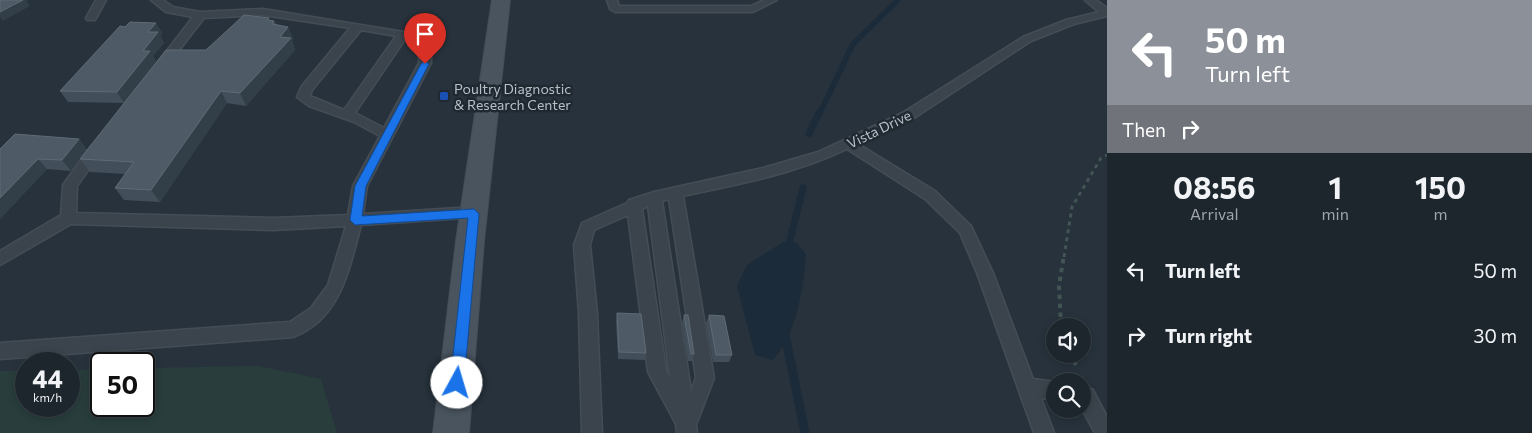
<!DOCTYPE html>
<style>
:root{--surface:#1d262d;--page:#2a3239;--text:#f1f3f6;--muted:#a0a5aa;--line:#3b4349}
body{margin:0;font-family:Commissioner,sans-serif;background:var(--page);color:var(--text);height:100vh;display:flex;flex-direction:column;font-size:19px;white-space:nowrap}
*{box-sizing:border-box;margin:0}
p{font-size:16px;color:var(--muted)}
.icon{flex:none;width:28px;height:28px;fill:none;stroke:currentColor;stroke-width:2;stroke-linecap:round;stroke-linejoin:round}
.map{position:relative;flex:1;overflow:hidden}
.details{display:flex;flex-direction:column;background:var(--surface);width:425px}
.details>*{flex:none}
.guide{background:#8c9099;color:#fff;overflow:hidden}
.controls{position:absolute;left:1046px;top:318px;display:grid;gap:10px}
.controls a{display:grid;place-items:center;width:45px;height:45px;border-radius:50%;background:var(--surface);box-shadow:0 2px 8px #0003,0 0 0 1px var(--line);font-size:25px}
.speed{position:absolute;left:15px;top:352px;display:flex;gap:10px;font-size:25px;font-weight:700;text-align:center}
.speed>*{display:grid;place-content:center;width:65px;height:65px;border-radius:50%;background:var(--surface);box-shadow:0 2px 8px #0003,0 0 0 1px var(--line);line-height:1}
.speed small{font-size:12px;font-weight:400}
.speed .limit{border:2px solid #111;border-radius:8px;background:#fff;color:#111}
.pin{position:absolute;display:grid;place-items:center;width:42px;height:42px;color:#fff;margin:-51px -21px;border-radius:50% 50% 50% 0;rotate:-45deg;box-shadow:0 0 5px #0007}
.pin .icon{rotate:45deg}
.me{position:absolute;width:55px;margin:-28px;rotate:6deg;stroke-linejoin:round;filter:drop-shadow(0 0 4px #0008)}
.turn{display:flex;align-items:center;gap:18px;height:105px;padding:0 15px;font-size:22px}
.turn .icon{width:65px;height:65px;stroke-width:2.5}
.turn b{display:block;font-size:35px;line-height:42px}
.then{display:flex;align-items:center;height:48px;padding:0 15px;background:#0003;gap:10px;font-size:19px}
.eta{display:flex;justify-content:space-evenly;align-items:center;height:85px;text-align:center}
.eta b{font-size:30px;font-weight:700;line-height:35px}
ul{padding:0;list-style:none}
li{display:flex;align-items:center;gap:15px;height:65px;padding:0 15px}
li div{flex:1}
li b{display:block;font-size:19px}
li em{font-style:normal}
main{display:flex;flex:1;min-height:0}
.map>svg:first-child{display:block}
</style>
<main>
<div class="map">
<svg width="1107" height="433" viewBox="0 0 1107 433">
<rect width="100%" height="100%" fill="#27323c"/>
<path fill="#293d3d" d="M 259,366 L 321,379 L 337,433 L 0,433 L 0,371 L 26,371 L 26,406 L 69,406 L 69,370 L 101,369 L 101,406 L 144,406 L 144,368 Z"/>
<path fill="#1b2b39" d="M 783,242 L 796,242 L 806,254 C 803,291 797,331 773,360 L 755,355 L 737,286 L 747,265 Z"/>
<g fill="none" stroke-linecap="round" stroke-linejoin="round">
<path stroke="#1b2b39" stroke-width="5.5" d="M 819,115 L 853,44 L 898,0"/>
<path stroke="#1b2b39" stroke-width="7" d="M 809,134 L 819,113
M 787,252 L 803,188"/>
<path stroke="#1b2b39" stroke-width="9" d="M 784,329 L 805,433"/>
<defs>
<path id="lane" d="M 96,0 L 106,0 L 95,20 L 87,20 L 86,18 Z
M 151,0 L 163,0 L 173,7 L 200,12 L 263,9 L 416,34 L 431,50 L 431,63 L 367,186 L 363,214 L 474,207 L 479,209 L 481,213 L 479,217 L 361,225 C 349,269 341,319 293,337 L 0,359 L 0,343 L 290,322 L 311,308 L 328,285 L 346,226 L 273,230 L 71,224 L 0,265 L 0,251 L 61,215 L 63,185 L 92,145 L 102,145 L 104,148 L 77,186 L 76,213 L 273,218 L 348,215 L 353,186 L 380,136 L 354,122 L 309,106 L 297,97 L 302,86 L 350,28 L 263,15 L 204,18 L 166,67 L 162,68 L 156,65 L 193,17 L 166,12 ZM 361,30 L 396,36 L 344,110 L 310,96 L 312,90 ZM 406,38 L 419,51 L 419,63 L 384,128 L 355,113 Z
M 607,0 L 617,0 L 619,6 L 751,6 L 764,0 L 777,0 L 753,12 L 615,12 L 610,9 Z
M 1085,0 L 1096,0 L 1107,8 L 1107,16 L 1074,24 L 1031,41 L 914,118 L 858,144 L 935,191 L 971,226 L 993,273 L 1033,379 L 1055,382 L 1055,400 L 1041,398 L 1054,433 L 1034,433 L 977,273 L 960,233 L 925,199 L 847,149 C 795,174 738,184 683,196 L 714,378 L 696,425 L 697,433 L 677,433 L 676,424 L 648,372 L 628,215 L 594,230 L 590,245 L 597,313 L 602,433 L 582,433 L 579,313 L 574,245 L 582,223 L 627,203 L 629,200 L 654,192 L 763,168 L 818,152 L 904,112 L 1023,37 L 1066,20 L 1099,12 ZM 669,199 L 696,378 L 691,391 L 662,201 ZM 648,206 L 670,377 L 666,370 L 642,209 Z
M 1082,386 L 1093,390 L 1107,417 L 1107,433 L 1095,433 L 1082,409 Z"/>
<path id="secondary" d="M 492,0 L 510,0 L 484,241 L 469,433 L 433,433 L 456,241 Z"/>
</defs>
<use href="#lane" stroke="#444d55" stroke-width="3"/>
<use href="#secondary" stroke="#444d55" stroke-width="2"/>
<path stroke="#425554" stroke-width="3" stroke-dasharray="4 4" stroke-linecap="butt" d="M 1064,257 L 1072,207 L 1101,158 L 1107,155"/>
<path stroke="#425554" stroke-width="4" stroke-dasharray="4.5 4.5" stroke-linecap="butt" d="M 1061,326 L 1059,286 L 1064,255
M 1070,354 L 1076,365"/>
<use href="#lane" fill="#3b444c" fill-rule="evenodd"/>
<use href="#secondary" fill="#49545f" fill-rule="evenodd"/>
</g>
<path fill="#424f5a" d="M 270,20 L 274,21 L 276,24 L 288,27 L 293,39 L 292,40 L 295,50 L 246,106 L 227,103 L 160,202 L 124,200 L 115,188 L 126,174 L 90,172 L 80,159 L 206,50 Z
M 156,23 L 162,33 L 160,35 L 164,43 L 153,56 L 156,61 L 124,103 L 68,102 L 60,91 L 125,27 Z
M 79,139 L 87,150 L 71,171 L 47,169 L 0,219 L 0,149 Z
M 617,313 L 646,353 L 645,360 L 618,359 L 616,321 Z
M 684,315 L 694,354 L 692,361 L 688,361 L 682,322 Z
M 709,315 L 732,355 L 729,362 L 713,362 L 706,323 Z"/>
<path fill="#323f49" d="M 23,0 L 26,0 L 30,6 L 3,21 L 0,17 L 0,12 Z
M 156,23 L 162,33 L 160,35 L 164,43 L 153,56 L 156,61 L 124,103 L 117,92 L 148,32 Z
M 288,27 L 293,39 L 292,40 L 295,50 L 246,106 L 240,93 L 280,37 Z
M 221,91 L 227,103 L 160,202 L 151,190 Z
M 79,139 L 87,150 L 71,171 L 62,160 Z
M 38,159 L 47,169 L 0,219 L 0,198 Z"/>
<path fill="#4e5b66" stroke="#5f6b75" d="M 0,0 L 23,0 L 0,12 Z
M 244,15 L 269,18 L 268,20 L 274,21 L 272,24 L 288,27 L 280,37 L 291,38 L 240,93 L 221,91 L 151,190 L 115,188 L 134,162 L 80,159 L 166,50 L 206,50 Z
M 130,22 L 156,23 L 148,32 L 158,32 L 143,51 L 150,51 L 117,92 L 60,91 L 120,26 L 125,27 Z
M 15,134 L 79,139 L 62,160 L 38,159 L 0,198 L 0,149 Z
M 617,313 L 641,314 L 646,353 L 619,352 Z
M 684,315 L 688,315 L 694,354 L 691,354 Z
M 709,315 L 724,316 L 732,355 L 716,355 Z"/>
<path fill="#1a73e8" stroke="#114b97" d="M 425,61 L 429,64 L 366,186 L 362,216 L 474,209 L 479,214 L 464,383 L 462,388 L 457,390 L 452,388 L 450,383 L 468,218 L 355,225 L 350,220 L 355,186 L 421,64 Z"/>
<rect fill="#1a4fb4" stroke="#202931" stroke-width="2" x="439" y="91" width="10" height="10" rx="2.5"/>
<g text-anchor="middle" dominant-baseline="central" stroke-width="5" stroke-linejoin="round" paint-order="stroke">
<g font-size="14" fill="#b7bfc7" stroke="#202931" text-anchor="start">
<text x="454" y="88">Poultry Diagnostic<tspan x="454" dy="16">&amp; Research Center</tspan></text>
</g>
<g font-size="14" fill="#b7bfc7" stroke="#202931">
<text transform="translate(879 129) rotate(-26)">Vista Drive</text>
</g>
</g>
</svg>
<div class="controls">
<a><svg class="icon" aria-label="sound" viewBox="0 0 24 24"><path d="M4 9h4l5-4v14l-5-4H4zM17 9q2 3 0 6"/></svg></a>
<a><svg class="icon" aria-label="search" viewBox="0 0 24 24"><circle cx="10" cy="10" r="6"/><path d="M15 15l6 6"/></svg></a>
</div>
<div class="speed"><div>44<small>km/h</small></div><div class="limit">50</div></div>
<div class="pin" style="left:425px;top:64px;background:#d93025"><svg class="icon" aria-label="arrive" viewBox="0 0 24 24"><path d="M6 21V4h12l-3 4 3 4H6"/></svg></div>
<svg class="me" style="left:457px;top:383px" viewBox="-20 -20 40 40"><circle r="19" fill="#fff"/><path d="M0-13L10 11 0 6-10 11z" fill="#1a73e8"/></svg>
</div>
<section class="details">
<div class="guide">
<div class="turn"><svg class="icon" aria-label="left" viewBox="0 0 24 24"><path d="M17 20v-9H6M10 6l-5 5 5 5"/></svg><div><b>50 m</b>Turn left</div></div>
<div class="then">Then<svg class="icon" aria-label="right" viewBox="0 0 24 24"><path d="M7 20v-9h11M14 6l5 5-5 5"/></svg></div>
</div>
<div class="eta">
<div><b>08:56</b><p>Arrival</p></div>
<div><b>1</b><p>min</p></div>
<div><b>150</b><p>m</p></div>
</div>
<ul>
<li><svg class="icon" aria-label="left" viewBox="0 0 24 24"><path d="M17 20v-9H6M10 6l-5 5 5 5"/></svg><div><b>Turn left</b></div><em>50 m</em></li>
<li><svg class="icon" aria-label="right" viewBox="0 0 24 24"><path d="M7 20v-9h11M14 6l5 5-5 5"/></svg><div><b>Turn right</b></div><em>30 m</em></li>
</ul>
</section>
</main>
